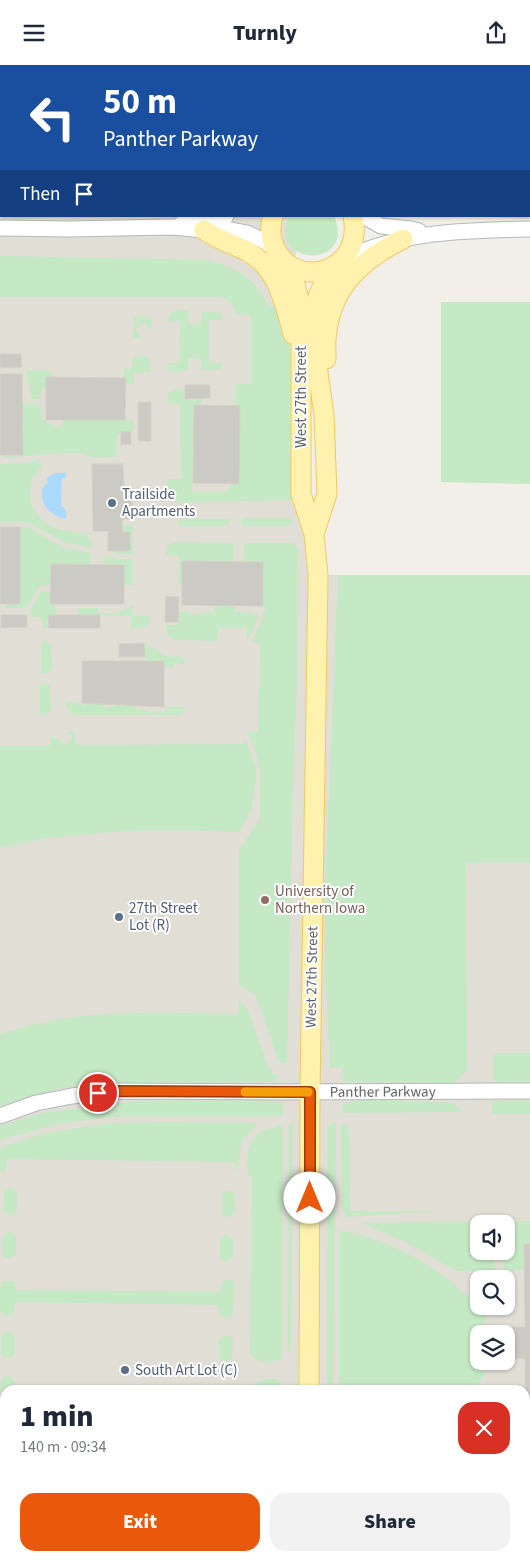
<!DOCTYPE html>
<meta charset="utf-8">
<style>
:root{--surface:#fff;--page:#f2f2f3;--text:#1f2937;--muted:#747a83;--accent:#ea580c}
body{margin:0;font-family:"Source Sans 3",sans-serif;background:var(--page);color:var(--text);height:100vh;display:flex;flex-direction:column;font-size:19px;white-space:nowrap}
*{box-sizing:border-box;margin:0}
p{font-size:16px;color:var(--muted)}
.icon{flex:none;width:28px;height:28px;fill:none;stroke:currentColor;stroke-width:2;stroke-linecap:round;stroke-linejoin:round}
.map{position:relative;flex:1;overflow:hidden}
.sheet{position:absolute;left:0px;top:1320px;width:530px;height:176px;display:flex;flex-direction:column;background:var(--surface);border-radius:15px 15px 0 0;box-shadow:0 1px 4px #0004}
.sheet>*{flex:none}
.banner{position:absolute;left:0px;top:0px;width:530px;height:152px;box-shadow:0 1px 4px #0004;background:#1a4fa0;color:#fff;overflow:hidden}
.controls{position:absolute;left:470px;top:1150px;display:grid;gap:10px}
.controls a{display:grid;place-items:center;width:45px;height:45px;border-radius:10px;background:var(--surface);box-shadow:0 1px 4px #0004;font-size:25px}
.pin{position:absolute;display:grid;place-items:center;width:42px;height:42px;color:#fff;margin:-21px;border:2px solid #fff;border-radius:50%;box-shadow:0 1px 5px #0007}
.me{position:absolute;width:55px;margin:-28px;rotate:0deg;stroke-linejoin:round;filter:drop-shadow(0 0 4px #0008)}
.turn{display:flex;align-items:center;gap:18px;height:105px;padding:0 20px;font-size:22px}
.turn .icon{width:65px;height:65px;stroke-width:2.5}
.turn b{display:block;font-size:35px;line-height:42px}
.then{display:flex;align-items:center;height:48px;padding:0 20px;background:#0003;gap:10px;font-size:19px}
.round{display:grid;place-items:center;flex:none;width:52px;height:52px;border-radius:15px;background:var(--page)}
.head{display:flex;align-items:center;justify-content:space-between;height:85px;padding:0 20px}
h1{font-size:30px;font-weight:800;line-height:38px}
.cta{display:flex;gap:10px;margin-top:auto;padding:10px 20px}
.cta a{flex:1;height:58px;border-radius:15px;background:var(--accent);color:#fff;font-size:20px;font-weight:800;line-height:58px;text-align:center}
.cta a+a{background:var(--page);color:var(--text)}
header{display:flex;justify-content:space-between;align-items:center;height:65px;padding:0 20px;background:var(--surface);font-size:22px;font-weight:800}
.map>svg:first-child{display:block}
</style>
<header><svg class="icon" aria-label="menu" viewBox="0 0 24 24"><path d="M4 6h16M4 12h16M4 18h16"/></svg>Turnly<svg class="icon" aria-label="share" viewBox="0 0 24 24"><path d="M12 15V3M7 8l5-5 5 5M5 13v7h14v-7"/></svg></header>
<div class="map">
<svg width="530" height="1496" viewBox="0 0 530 1496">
<rect width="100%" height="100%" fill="#f1efe8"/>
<path fill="#e1ded6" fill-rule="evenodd" d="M 0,0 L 310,0 L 310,1 L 1,1 L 1,151 L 301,151 L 296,186 L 291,263 L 318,510 L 530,510 L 530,1496 L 0,1496 ZM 479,1159 L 506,1159 L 506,1186 L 479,1186 ZM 479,1214 L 506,1214 L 506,1241 L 479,1241 ZM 479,1269 L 506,1269 L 506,1296 L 479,1296 ZM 5,1325 L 525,1325 L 525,1491 L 5,1491 Z
M 338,0 L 530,0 L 530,154 L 466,151 L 529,151 L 529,1 L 338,1 Z"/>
<path fill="#c5e8c5" d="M 0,109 L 1,109 L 1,151 L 93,151 L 23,154 L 0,152 Z
M 290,151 L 334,151 C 357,206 265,201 290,151 Z
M 0,191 L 207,195 C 238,203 254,212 269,242 L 280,239 L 290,218 L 296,432 L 291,435 L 180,437 C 168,434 167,425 167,414 L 181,414 L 180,339 L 167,338 C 167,325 173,324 185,323 L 185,334 L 202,333 L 202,341 L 194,341 L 193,418 L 191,427 L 224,427 L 227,425 L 232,419 L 239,419 L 240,342 L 235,341 L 235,322 L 237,319 L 251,319 L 251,249 L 240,250 L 235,247 L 232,239 L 223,232 L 0,232 Z
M 441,237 L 530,237 L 530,419 L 441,417 Z
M 178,245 L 188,245 L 189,247 L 189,259 L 201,259 L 201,247 L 214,247 L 222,249 L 223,252 L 220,255 L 209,255 L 209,298 L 222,298 L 222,301 L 219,305 L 201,305 L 201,293 L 188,293 L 188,305 L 180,307 L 168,305 L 168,298 L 179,298 L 180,256 L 167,257 L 171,247 Z
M 134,251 L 149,252 L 152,254 L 152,263 L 150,265 L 144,257 L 135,264 L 142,273 L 134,273 L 133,271 Z
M 135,291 L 147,292 L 149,294 L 151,307 L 134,308 L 134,319 L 126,319 L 126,313 L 124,313 L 124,304 L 132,304 L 133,294 Z
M 27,305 L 52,306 L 52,312 L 46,312 L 46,320 L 40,329 L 40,334 L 32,334 L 27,315 Z
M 22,339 L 39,339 L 43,354 L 55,362 L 63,360 L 63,355 L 125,355 L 134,356 L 134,364 L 132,365 L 131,367 L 117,369 L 117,392 L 93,393 L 82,388 L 62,388 L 4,393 L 4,390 L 23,390 Z
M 40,394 L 40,399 L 42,402 C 21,419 29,452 53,462 C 64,467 75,467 87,468 L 89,473 L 92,476 L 92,483 L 66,478 L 29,458 L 0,456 L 0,399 L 27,398 Z
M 244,453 L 287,453 L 292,455 L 291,458 L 287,461 L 245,461 L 241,459 L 241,455 Z
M 179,454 L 229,454 L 230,456 L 228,461 L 181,461 L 177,459 Z
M 122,460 L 133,460 L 133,489 L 117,489 L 111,486 L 122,467 Z
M 20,462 L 29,463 L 64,483 L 91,488 L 91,499 L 51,499 L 50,520 L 40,521 L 26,543 L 5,543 L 5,539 L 20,539 Z
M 173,477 L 234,478 L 234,496 L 182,496 L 182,519 L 178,518 L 179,491 L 166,490 L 168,481 Z
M 244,478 L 292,478 L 296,480 L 298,485 L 297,621 L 294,685 L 287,998 L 279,997 L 256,931 L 239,919 L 239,785 L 260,754 L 260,707 L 257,691 L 248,667 L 258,667 L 260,578 L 252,577 L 266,543 L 263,541 L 262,497 L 243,497 Z
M 104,491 L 119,494 L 133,494 L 133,520 L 124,520 L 124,500 L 104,500 Z
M 338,510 L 530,510 L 530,797 L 466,798 L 467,1005 L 454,1018 L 345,1017 L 342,1012 L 342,1003 L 330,1003 L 325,903 L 325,824 Z
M 41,527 L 50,527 L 50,539 L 56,539 L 56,550 L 49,550 L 49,563 L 43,563 L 42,552 L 30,552 L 30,545 Z
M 133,540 L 133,551 L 150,551 L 150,556 L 146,562 L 131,564 L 131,551 L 78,550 L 78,543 L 98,543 L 98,548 C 116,548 118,550 133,540 Z
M 215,540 L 235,541 L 235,547 L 247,547 L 258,550 L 250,572 L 247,573 L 247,563 L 218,563 L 218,576 L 175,575 L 167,569 L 166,560 L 178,560 L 179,547 L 188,547 L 192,550 C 200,549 206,547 214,547 Z
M 46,576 L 51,579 L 52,604 L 47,608 L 41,608 L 41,578 Z
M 144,578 L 166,591 L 181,592 L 185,596 L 184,599 L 174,598 L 173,603 C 164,602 147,601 145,590 C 144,587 144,582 144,578 Z
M 45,618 L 50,620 L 51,645 L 46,650 L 40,650 L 40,620 Z
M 66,637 L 80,638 L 85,643 L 85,638 L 103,639 L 105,644 L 116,640 L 136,641 L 136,645 L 146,645 L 153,648 L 166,646 L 167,642 L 185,642 L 184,647 L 182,649 L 177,650 L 74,650 C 68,647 66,644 66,637 Z
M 74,666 L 76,680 L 244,679 L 245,673 L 256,704 L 256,716 L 251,745 L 239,767 L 178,765 L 122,766 L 47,773 L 0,783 L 0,681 L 50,681 L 50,671 L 61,676 L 66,681 L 73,671 L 66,667 Z
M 239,935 L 248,945 L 267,1000 L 274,1010 L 280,1009 L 273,1017 L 108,1018 L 57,1024 L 0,1042 L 0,969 C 27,961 54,954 82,951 C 134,946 187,948 239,949 Z
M 493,988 L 530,988 L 530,1017 L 500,1017 L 495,1016 L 493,1014 Z
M 366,1034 L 453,1038 L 463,1047 L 342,1048 L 343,1039 Z
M 276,1035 L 283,1038 L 283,1051 L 123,1051 L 70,1057 L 46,1062 L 0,1075 L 0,1061 L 41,1048 L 137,1036 Z
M 492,1036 L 530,1036 L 530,1049 L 492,1049 Z
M 166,1057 L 257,1058 C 254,1065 245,1069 242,1077 C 238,1087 241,1098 237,1108 L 235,1097 L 7,1094 L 6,1104 L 3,1107 L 0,1106 L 0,1083 L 42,1069 L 89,1061 L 116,1058 Z
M 336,1057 L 333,1325 L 327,1325 L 328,1060 Z
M 293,1058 L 291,1284 L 288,1288 L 289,1060 Z
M 341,1059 L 346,1059 L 349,1064 L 350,1146 L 442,1146 L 347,1152 L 342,1146 Z
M 283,1060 L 282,1293 L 267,1298 L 253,1293 L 250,1286 L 252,1110 L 248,1110 C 247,1094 246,1074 263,1066 C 269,1063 276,1062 283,1060 Z
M 8,1123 L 14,1124 L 17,1127 L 17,1145 L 13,1149 L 6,1148 L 3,1145 L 4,1127 Z
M 226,1126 L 232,1126 L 235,1130 L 235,1147 L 231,1152 L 224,1151 L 221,1148 L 222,1129 Z
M 494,1156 L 494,1159 L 479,1159 L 479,1186 L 494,1186 L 495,1205 L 456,1206 L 406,1177 L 362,1158 Z
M 503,1156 L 530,1156 L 530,1179 L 524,1179 L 524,1205 L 504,1206 L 504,1186 L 506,1186 L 506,1159 L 503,1159 Z
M 339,1165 C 396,1176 447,1206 485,1249 L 485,1269 L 479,1269 L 479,1296 L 485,1296 L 485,1310 L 473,1325 L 339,1325 Z
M 7,1167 L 13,1168 L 16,1171 L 16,1189 L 12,1193 L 5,1193 L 2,1189 L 3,1171 Z
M 224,1170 L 230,1171 L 233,1174 L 233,1192 L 229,1196 L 222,1196 L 220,1192 L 220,1174 Z
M 223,1215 L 232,1215 L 235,1219 L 233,1250 L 228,1253 L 220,1251 L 219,1240 L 16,1237 L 14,1246 L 7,1252 L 0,1246 L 0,1226 L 2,1216 L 14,1216 L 16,1225 L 219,1227 Z
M 5,1267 L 11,1268 L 15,1271 L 14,1289 L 11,1293 L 4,1292 L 1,1289 L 1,1271 Z
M 223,1271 L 229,1271 L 233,1274 L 232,1292 L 229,1296 L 221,1296 L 219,1292 L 219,1274 Z
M 5,1311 L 11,1312 L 14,1315 L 14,1325 L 5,1325 L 5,1337 L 0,1333 L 1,1315 Z
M 270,1313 L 280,1316 L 281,1325 L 251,1325 L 254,1319 Z
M 525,1355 L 526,1367 L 530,1368 L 530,1400 L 525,1400 Z
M 525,1440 L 530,1445 L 530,1496 L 336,1496 L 336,1491 L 525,1491 Z"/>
<path fill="#aadaff" d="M 55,408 L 66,408 L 66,413 L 62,413 L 61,442 L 64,442 L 65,446 L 66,446 L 66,453 C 60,454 59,452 54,449 C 44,443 41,436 42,423 L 48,418 L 47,413 Z"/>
<path fill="#cccac5" stroke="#d6d1c6" d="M 515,0 L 530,0 L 530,25 L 529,25 L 529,1 L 515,1 Z
M 0,289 L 21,289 L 22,302 L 0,303 Z
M 0,309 L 22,309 L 23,390 L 0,390 Z
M 46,312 L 126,313 L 125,355 L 46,355 Z
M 185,320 L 210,320 L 210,333 L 185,334 Z
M 138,337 L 151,337 L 151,376 L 138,376 Z
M 194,340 L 240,341 L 239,419 L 193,418 Z
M 121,367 L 131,367 L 131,379 L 121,380 Z
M 92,399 L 123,399 L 124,422 L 132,422 L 132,454 L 122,454 L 122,467 L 130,467 L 130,486 L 108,486 L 108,466 L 93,466 Z
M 0,462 L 20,462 L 20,539 L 0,539 Z
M 182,496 L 263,497 L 263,541 L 182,540 Z
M 51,499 L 124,500 L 124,539 L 50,539 Z
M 166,531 L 179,532 L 178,557 L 165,557 Z
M 1,550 L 27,550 L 27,562 L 1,563 Z
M 48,550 L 100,550 L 100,563 L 49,563 Z
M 144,578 L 145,592 L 119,592 L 119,579 Z
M 82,596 L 164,596 L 164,642 L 82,638 Z
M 524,1179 L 530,1179 L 530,1368 L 526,1368 L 525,1293 L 506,1294 L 506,1269 L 504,1269 L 504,1262 L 525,1262 Z"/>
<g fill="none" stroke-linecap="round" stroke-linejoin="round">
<defs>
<g id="minor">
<path d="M 23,0 L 26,1"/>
<path d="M 363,151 L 381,161 L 411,164 L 419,166"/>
<path d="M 181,159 L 201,154 L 226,151"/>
<path d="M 0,163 L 68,164 L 172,162 L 204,165 L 226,164 L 247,168 L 266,177 L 275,184"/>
<path d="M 343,194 C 405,166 463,165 530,164"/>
<path id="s1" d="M 0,1051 L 36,1038 L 72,1031 L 111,1026 L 285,1027 L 530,1026"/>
</g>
<path id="major" d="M 323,0 L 324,1
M 273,151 C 270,160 270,169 273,178 C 289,227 365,211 353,151
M 204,165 C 210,169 217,173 224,176 C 231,179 238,182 245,185 C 278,202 284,236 293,269
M 284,196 C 296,213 299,233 301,255 L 301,429 L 314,469 L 318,510 L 310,1027 L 309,1325
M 326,294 C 326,285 325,275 327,266 C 333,220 363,194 403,174
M 314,469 L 327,429 L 324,350 L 313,272 L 313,251 L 315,239 L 325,215 L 337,199
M 309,1496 L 309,1491"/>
</defs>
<use href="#minor" stroke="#b5b8bc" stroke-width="17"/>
<use href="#major" stroke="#f2c960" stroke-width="21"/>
<use href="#minor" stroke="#fff" stroke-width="15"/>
<use href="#major" stroke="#fff2af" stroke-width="19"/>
</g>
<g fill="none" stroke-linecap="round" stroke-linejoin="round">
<defs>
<path id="route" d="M 98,1028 L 112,1026 L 310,1027 L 310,1133"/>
</defs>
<use href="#route" stroke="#983908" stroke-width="12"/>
<use href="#route" stroke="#ea580c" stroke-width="9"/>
<path stroke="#f59e0b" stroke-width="9" d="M 245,1027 L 308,1027"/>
</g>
<g fill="#5c6f8a" stroke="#fff" stroke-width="2">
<circle cx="112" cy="438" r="5"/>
<circle cx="119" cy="852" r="5"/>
<circle cx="125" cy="1305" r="5"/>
</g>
<circle fill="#8d6e63" stroke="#fff" stroke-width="2" cx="265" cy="835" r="5"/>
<g text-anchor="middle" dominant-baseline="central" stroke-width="4" stroke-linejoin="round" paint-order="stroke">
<g font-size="15" fill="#5f6368" stroke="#fff">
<text transform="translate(301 332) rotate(-90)">West 27th Street</text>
<text transform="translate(312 912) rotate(-89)">West 27th Street</text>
<text stroke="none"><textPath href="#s1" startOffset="386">Panther Parkway</textPath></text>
</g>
<g font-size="15" fill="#4e5e75" stroke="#fff" text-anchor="start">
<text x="122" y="429">Trailside<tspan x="122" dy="17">Apartments</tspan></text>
<text x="129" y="843">27th Street<tspan x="129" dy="17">Lot (R)</tspan></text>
<text x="135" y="1305">South Art Lot (C)</text>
</g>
<g font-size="15" fill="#785e54" stroke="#fff" text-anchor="start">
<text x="275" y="826">University of<tspan x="275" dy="17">Northern Iowa</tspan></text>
</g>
</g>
</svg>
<div class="controls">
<a><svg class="icon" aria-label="sound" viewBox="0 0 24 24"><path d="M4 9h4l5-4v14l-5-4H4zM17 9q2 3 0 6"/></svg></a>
<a><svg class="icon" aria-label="search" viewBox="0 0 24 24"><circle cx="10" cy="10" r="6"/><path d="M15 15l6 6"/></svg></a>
<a><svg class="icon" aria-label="layers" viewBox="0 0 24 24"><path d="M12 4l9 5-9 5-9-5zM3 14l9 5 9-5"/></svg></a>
</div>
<div class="pin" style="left:98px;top:1028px;background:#d93025"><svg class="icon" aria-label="arrive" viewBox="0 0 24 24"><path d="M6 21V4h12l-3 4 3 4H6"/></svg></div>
<svg class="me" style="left:310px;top:1133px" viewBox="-20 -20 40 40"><circle r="19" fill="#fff"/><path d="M0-13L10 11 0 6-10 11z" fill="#ea580c"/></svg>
<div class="banner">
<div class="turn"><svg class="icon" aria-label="left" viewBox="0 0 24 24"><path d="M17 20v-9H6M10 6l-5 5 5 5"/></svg><div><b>50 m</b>Panther Parkway</div></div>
<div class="then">Then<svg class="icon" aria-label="arrive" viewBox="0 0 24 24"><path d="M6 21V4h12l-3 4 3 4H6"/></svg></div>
</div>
<section class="sheet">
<div class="head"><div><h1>1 min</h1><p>140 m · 09:34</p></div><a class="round" style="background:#d93025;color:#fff"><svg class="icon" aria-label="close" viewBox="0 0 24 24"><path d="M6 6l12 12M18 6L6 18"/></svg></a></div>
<div class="cta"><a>Exit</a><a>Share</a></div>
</section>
</div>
